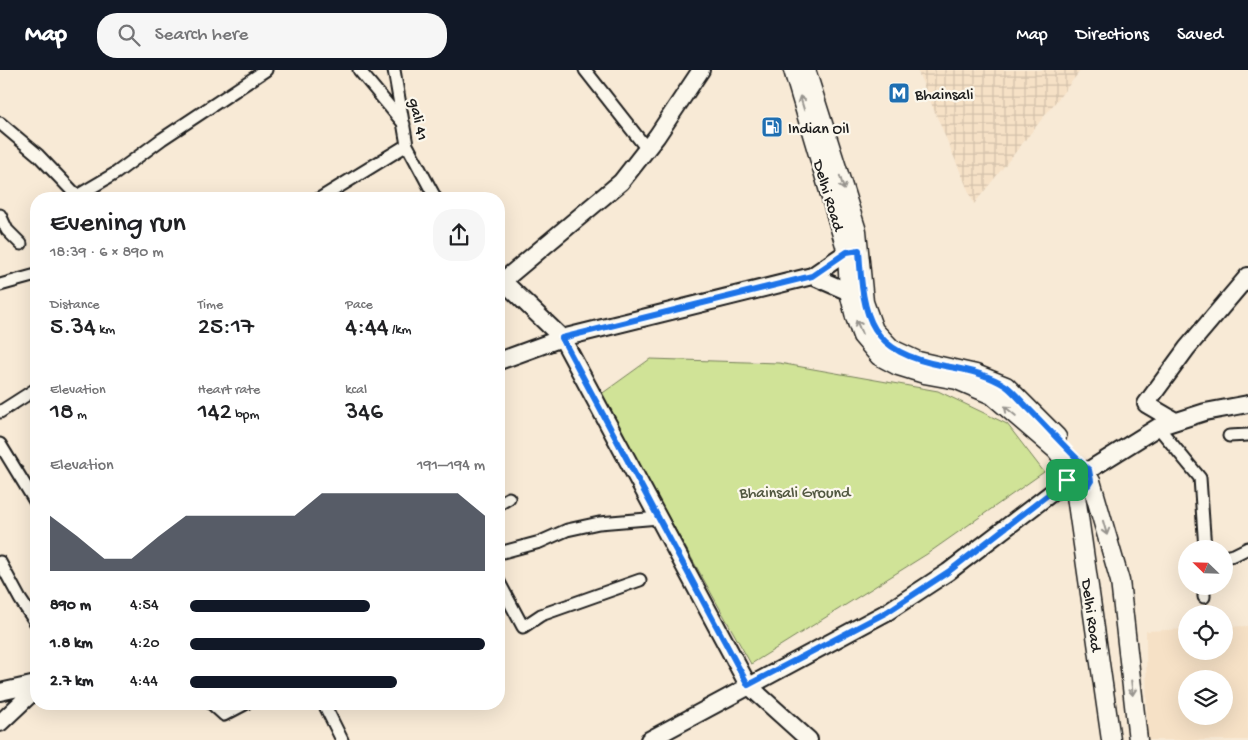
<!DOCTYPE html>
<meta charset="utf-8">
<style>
body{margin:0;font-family:"Gochi Hand",sans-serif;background:#f6f6f6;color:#202124;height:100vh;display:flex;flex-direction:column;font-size:19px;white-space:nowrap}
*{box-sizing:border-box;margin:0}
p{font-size:16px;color:#757577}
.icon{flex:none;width:28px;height:28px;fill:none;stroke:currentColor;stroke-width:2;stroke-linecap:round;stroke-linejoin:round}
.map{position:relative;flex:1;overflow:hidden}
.details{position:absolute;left:30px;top:122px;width:475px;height:518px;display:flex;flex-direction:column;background:#fff;border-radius:20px;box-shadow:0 5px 20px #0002}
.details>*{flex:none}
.needle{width:32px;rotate:293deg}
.buttons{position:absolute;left:1178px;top:470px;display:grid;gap:10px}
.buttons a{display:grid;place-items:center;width:55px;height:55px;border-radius:50%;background:#fff;box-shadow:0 5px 20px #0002;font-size:25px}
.pin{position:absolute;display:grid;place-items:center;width:42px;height:42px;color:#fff;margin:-21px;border-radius:10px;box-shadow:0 2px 8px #0006}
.round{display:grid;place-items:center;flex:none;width:52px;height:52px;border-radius:20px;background:#f6f6f6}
.headline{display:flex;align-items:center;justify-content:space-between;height:85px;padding:0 20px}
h1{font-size:28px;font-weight:600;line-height:38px}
.stats{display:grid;grid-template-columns:repeat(3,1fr);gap:8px;height:85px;padding:5px 20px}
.stats div{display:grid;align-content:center}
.stats b{font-size:25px;font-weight:600}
.stats small{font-size:14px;font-weight:400}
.stats p{font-size:14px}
.chart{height:140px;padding:10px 20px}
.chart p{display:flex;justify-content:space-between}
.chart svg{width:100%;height:90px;margin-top:5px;fill:#111827;opacity:.7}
ul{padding:0 20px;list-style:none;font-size:16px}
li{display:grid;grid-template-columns:80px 60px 1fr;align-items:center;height:38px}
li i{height:12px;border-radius:6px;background:#111827}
header{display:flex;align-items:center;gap:30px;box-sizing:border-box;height:70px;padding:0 25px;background:#111827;color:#fff}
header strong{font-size:24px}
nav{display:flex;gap:28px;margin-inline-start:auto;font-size:18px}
.search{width:350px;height:45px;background:#f6f6f6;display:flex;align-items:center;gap:12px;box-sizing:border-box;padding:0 18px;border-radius:20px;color:#757577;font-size:19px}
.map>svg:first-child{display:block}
.built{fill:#f6e1c6;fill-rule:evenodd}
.industrial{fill:url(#industrial-grid)}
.green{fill:#d0e397;stroke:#76805a}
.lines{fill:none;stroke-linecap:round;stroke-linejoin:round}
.street-casing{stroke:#1c1c1c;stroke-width:15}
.secondary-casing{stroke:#1c1c1c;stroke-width:20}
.primary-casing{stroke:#1c1c1c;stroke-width:21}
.street{stroke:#fbf7ec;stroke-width:11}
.secondary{stroke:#fbf7ec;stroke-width:16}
.primary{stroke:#fbf7ec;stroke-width:18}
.oneway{stroke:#97948e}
.route-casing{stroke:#fff;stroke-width:10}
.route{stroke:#1a73e8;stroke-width:6}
.labels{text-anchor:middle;stroke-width:4.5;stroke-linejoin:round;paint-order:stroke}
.poi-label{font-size:16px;fill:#1c1c1c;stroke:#fbf7ec;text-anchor:start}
.street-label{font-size:16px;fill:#1c1c1c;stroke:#fbf7ec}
.park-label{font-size:16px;fill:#525841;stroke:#fbf7ec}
</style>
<header>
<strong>Map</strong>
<div class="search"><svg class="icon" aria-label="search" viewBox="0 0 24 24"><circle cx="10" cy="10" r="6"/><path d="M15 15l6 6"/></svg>Search here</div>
<nav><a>Map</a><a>Directions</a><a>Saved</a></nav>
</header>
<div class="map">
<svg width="1248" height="670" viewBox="0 0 1248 670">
<defs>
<pattern id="industrial-grid" width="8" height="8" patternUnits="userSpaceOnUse" patternTransform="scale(1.25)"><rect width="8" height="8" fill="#f6e1c6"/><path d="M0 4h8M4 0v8" fill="none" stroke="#d2c0aa"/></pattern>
</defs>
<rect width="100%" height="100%" fill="#f8ead6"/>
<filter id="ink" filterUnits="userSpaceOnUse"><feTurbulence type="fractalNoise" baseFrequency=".02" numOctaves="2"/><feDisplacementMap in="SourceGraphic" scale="10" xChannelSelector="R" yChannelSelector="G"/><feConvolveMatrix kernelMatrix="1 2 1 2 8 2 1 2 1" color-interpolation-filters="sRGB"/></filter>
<g filter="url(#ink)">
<path class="built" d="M 1248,556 L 1248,670 L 1147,670 L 1146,561 L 1186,559 L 1186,581 L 1224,581 L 1224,557 ZM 1186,609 L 1224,609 L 1224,646 L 1186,646 Z"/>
<path class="industrial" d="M 917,0 L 1081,0 L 974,134 Z"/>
<path class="green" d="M 650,289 L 779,293 L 938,321 L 1007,354 L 1044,402 L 927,484 L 751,594 L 600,325 Z"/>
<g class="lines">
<g class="street-casing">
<path id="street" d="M 359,0 L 404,54
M 394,0 L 407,75 L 436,129
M 585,0 L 647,79
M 0,53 L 38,85 L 80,129
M 77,126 L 116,103 L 162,69 L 266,0
M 319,129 L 407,75
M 0,145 L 7,160 L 21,174
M 0,215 L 36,205
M 0,342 L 36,319
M 1158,357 L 1200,408 L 1205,479
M 1229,366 L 1248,365
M 0,374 L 36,433
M 499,434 L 509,428
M 499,483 L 540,472 L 567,460 L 599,453 L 659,448
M 1224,487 L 1234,485 L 1248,478
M 0,492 L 20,529 L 36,553
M 499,512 L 523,557 L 541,545 L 640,510
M 1204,527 L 1204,516
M 212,634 L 224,645 L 245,634
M 324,634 L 342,670"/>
</g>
<g class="secondary-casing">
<path id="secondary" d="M 812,206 L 849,222 L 860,221
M 503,211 L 562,268 L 748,615 L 809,670
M 499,214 L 621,112 L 657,66 L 701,0
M 499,291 L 562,268 L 812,206 L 847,182 L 859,180
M 1175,351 L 1146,334 L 1187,278 L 1248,206
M 1089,400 L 1158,357 L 1205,342 L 1248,334
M 0,622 L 36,614
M 0,653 L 36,619
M 649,670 L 887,542 L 948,502 L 1067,411"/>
</g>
<g class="primary-casing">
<path id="primary" d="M 793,0 L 847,182 L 849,222 L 855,247 L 862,266 L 879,286 L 898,296 L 924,304 L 957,310 L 992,325 L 1056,380 L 1071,399
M 806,0 L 857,161 L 864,232 L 874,260 L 892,279 L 918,291 L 976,304 L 1006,316 L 1057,367
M 1091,411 L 1120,511 L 1138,670
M 1075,419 L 1111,670"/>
</g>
<use href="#street" class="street"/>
<use href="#secondary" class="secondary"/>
<use href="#primary" class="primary"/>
</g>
<defs><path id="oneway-shaft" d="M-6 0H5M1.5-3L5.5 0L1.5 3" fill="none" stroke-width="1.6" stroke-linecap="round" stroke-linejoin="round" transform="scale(1.25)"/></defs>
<g class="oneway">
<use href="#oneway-shaft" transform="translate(802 33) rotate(-107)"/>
<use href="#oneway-shaft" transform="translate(842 113) rotate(73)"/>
<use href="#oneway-shaft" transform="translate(859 257) rotate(-112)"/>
<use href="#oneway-shaft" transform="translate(1010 341) rotate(-140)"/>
<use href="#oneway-shaft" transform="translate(1105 458) rotate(74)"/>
<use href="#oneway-shaft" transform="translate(1132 618) rotate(84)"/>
</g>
</g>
<g class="lines" filter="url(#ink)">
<g class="route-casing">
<path id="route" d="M 859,180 C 863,250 869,282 945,296 C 964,299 989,305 1006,316 C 1014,322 1021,331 1028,338 C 1048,358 1068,381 1089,400 L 1091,411 C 1085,423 1073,422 1067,410 L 948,502 L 887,542 L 748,615 L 562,268 L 812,206 L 847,182 Z"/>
</g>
<use href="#route" class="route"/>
</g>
<defs>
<g id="metro-square" transform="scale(1.125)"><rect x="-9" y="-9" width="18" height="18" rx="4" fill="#1f6fb2" stroke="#fbf7ec"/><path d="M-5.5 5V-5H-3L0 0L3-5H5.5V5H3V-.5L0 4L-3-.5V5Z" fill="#fff"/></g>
<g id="fuel-square" transform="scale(1.125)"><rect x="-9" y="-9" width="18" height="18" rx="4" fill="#1f6fb2" stroke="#fbf7ec"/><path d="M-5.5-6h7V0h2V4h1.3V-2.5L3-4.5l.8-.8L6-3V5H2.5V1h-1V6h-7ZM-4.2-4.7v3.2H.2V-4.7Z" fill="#fff"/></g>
</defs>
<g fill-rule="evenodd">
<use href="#metro-square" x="899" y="23"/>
<use href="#fuel-square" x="772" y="57"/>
</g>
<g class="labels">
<g class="poi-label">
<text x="915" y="29">Bhainsali</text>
<text x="788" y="63">Indian Oil</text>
</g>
<g class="street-label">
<text transform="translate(420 49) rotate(78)" y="6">gali 41</text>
<text transform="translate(830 125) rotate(73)" y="6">Delhi Road</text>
<text transform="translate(1093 545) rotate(82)" y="6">Delhi Road</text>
</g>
<g class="park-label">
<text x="795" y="427">Bhainsali Ground</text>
</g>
</g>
</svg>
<div class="buttons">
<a><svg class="needle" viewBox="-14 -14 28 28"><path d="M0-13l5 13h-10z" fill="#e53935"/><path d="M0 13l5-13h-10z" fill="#757577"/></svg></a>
<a><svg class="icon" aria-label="locate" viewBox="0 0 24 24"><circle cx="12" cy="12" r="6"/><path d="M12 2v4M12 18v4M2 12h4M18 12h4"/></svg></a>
<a><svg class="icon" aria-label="layers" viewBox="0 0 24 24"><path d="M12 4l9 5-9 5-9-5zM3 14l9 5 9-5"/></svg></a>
</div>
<div class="pin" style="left:1067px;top:410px;background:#1e9e55"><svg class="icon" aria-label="arrive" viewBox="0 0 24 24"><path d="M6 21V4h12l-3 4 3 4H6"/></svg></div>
<section class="details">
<div class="headline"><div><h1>Evening run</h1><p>18:39 · 6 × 890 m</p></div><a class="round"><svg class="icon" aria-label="share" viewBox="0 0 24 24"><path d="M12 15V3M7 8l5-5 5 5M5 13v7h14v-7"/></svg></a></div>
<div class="stats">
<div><p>Distance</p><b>5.34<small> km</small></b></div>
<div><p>Time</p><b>25:17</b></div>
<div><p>Pace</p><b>4:44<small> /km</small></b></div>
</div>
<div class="stats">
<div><p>Elevation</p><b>18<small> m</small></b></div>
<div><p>Heart rate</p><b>142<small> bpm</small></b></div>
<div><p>kcal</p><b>346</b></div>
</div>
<div class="chart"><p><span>Elevation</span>191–194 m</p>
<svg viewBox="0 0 160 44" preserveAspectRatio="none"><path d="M0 44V17L10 27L20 38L30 38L40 27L50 17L60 17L70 17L80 17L90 17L100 6L110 6L120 6L130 6L140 6L150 6L160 17V44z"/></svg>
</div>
<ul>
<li><b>890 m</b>4:54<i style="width:61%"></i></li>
<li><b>1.8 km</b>4:20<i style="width:100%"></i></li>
<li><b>2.7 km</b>4:44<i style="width:70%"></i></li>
</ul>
</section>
</div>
